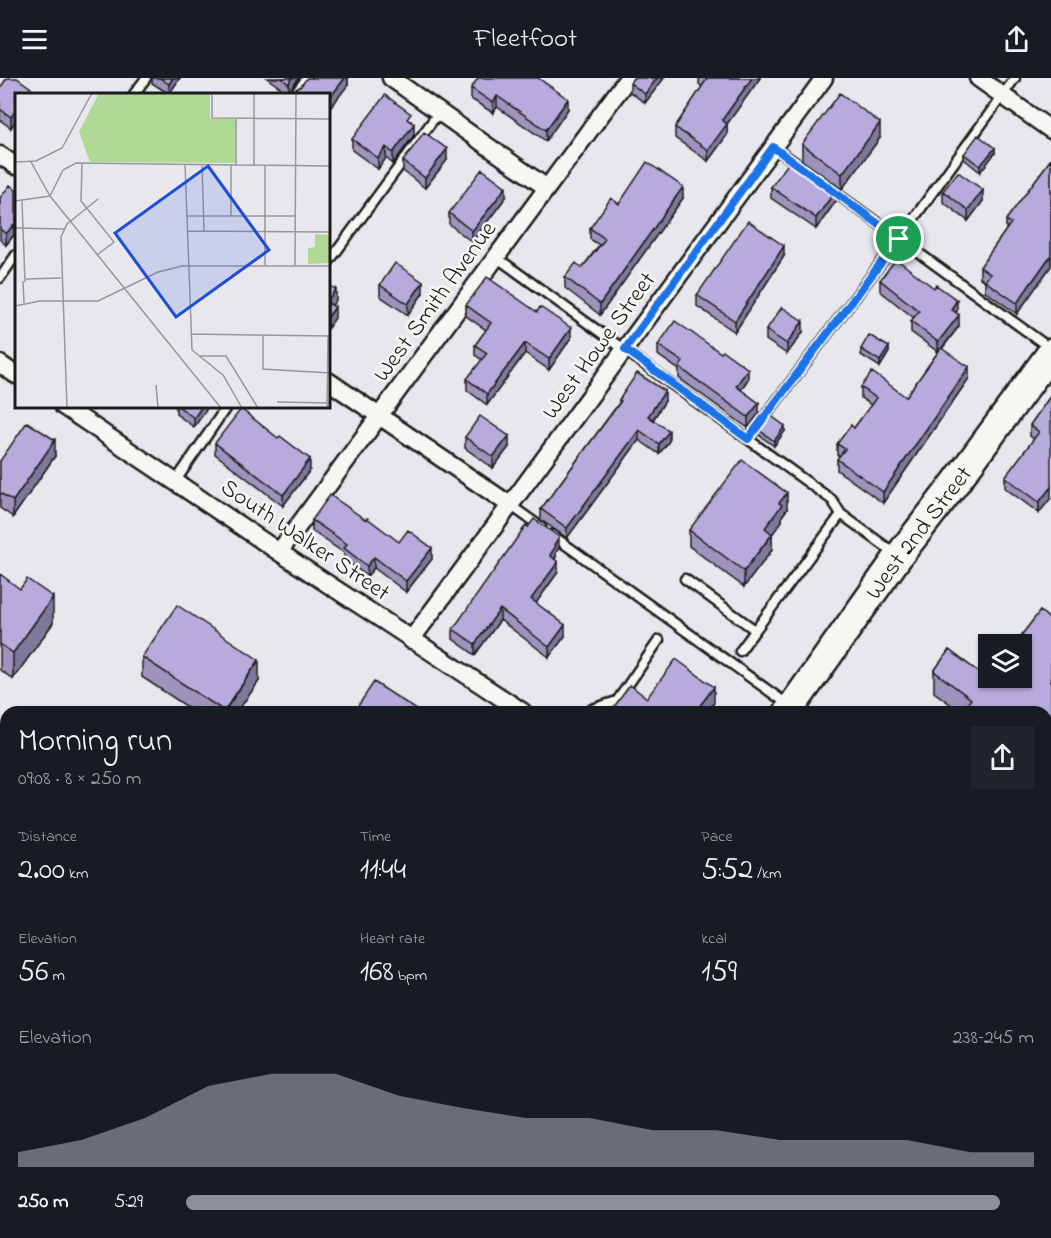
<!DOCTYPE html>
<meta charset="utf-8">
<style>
body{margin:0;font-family:"Indie Flower",sans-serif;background:#20242c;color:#f1f3f6;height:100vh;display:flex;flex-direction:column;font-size:22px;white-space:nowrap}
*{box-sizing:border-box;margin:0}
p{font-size:20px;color:#9ea1a6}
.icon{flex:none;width:33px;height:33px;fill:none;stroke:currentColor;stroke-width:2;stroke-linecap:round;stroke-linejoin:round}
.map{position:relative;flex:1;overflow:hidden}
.details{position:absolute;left:0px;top:628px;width:1052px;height:532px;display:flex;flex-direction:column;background:#171b24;border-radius:18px 18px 0 0;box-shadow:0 2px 4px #0004}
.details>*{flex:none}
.tools{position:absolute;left:978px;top:556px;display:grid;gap:12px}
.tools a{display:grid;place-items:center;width:54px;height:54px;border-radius:0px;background:#171b24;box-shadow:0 2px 4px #0004;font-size:30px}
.pin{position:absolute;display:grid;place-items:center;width:51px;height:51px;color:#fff;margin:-26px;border:3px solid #fff;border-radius:50%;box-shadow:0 2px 6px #0007}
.round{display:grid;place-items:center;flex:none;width:63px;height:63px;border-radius:0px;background:#20242c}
.overview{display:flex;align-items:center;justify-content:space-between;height:102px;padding:0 18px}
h1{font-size:33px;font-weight:600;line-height:45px}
.figures{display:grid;grid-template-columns:repeat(3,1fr);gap:9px;height:102px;padding:6px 18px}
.figures div{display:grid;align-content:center}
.figures b{font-size:30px;font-weight:600}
.figures small{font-size:16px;font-weight:400}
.figures p{font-size:16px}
.chart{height:168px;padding:12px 18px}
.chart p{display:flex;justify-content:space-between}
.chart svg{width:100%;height:108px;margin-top:6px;fill:#8c9099;opacity:.7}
ul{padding:0 18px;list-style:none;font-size:20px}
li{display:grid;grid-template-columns:96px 72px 1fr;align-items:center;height:45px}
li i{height:15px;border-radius:8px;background:#8c9099}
header{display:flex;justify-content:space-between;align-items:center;height:78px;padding:0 18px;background:#171b24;font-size:27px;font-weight:600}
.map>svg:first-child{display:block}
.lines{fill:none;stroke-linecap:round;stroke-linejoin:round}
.service-casing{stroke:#1c1c1c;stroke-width:13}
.minor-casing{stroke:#1c1c1c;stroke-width:21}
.tertiary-casing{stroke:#1c1c1c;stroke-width:26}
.primary-casing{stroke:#1c1c1c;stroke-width:32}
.path{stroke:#1c1c1c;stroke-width:4;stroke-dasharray:6 4.5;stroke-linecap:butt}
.service{stroke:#f6f6f2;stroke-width:8}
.minor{stroke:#f6f6f2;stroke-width:16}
.tertiary{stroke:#f6f6f2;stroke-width:21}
.primary{stroke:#f6f6f2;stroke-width:27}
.wall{fill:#9d93bd;stroke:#1c1c1c;stroke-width:1.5}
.shaded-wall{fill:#7f789a;stroke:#1c1c1c;stroke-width:1.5}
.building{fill:#b6abdc;stroke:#1c1c1c;stroke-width:1.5}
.route-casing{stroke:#fff;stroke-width:12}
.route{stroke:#1a73e8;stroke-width:8}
.labels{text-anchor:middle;stroke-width:5;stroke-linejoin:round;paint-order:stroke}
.street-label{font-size:24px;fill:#1c1c1c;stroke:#f6f6f2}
.inset-road{fill:none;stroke:#97969a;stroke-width:1.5}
.view{fill:#1d4ed8;fill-opacity:0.15;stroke:#1d4ed8;stroke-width:3}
.inset-edge{fill:none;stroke:#1c1c1c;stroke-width:3}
</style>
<header><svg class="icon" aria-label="menu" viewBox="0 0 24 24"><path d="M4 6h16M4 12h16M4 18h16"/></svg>Fleetfoot<svg class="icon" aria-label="share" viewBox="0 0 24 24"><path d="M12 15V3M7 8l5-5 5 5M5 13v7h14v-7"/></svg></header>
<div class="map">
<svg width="1051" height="1160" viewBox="0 0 1051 1160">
<rect width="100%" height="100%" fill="#e9e7ee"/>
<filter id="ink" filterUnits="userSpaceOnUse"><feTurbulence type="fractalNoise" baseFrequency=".0167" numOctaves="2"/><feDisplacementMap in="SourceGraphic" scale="12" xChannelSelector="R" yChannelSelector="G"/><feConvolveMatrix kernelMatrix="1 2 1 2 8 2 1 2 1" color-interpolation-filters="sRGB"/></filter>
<g filter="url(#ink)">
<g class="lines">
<g class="service-casing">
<path id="service" d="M 134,16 L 146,0
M 295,16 L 307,0
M 773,69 L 799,87
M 828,109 L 1051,271
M 496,179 L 832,422 L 841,436 L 897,477
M 328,185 L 439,34
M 0,200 L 16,177
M 748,361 L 899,161 L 1015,0
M 175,404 L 227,328
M 510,427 L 541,449
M 552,457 L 790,628
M 685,501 L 755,552
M 740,573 L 841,436
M 590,634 L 592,631 L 617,623 L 659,562
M 1046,1149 L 1051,1153
M 954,1155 L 956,1160"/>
</g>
<g class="minor-casing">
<path id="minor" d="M 391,0 L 547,110
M 978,0 L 1051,52
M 0,77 L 16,88
M 0,286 L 16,297
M 328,303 L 510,427
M 63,328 L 279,474 L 523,634
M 279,474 L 628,0
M 411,562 L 824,0"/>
</g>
<g class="tertiary-casing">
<path id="tertiary" d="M 1046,983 L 1051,986"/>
</g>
<g class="primary-casing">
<g id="primary">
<path id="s1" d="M 788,634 L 898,479 L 956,404 L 1051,275"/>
<path d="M 547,1160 L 548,1155"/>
</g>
</g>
<path class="path" d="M 519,1160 L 519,1155"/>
<use href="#service" class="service"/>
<use href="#minor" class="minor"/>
<use href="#tertiary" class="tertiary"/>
<use href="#primary" class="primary"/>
</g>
<path class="wall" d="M 152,0 L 180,0 L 169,16 L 152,5 Z
M 267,0 L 299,0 L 290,12 L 289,16 Z
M 348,0 L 348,7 L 328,16 L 296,16 L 296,11 L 300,9 Z
M 664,0 L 645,25 L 630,14 L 630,5 Z
M 699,0 L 760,0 L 727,46 L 727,57 L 708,83 L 675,60 L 675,49 L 702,9 L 699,6 Z
M 0,10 L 31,16 L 11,50 L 0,42 Z
M 471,10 L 568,31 L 546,63 L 497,29 L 493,35 L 471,21 Z
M 411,43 L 414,57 L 393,86 L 386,80 L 378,91 L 352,72 L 352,61 Z
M 880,60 L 842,111 L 802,82 L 802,66 Z
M 995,75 L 980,94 L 964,81 L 964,76 Z
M 1051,81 L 1051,188 L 1017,236 L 985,213 L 985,203 L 980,200 L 980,189 L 1006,152 L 1006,142 Z
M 447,82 L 425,110 L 403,93 L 403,83 Z
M 771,109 L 836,123 L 816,151 L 771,120 Z
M 16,112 L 16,159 L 14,157 L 6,167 L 0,162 L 0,120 Z
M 943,113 L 983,123 L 968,143 L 943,124 Z
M 506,119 L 472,164 L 449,146 L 449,135 Z
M 683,120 L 600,237 L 565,210 L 565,199 L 582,190 L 599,167 L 590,161 L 590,150 L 619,126 Z
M 784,178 L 735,254 L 697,228 L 697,217 Z
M 880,202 L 957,233 L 956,235 L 959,248 L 942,271 L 969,300 L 883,425 L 837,392 L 837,381 L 840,378 L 837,377 L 837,366 L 854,350 L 871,327 L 861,320 L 861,309 L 906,319 L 938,274 L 911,254 L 911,243 L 914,240 L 880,213 Z
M 380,207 L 423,215 L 408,237 L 380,218 Z
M 466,227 L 571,260 L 549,292 L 525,275 L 487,327 L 467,312 L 467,301 L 482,282 L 475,277 L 475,267 L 486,252 L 466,238 Z
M 766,252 L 803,254 L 787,276 L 766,262 Z
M 658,267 L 748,301 L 741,312 L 759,335 L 748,350 L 679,300 L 679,292 L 658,277 Z
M 861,271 L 889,274 L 880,289 L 861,277 Z
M 1051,317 L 1039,435 L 1005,410 L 1005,399 L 1034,361 L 1030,358 L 1030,347 Z
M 619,322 L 665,323 L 653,342 L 669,363 L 659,376 L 639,362 L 567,460 L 541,442 L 541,431 L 619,325 Z
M 176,328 L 206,328 L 206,332 L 194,349 L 176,336 Z
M 759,352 L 785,353 L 774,368 L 759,357 Z
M 465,359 L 509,369 L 493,390 L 465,370 Z
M 215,365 L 310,392 L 283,428 L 215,376 Z
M 55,378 L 13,439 L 0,430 L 0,383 Z
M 787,431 L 782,438 L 782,443 L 772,456 L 772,472 L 744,509 L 689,468 L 689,452 Z
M 312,442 L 399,464 L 432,481 L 406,514 L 374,490 L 367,498 L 344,481 L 344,475 L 312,453 Z
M 559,470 L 556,474 L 556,479 L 555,481 L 558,494 L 536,525 L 565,558 L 549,579 L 500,542 L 475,577 L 453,561 L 453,551 Z
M 0,496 L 53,545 L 13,601 L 0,592 Z
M 1040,533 L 1051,542 L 1051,685 L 1046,692 L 1046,634 L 961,634 L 934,614 L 934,593 L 949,572 L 988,601 L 989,600 L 1022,600 L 1022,567 L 1014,567 Z
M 142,579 L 259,603 L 237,634 L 195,634 L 142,599 Z
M 1046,1027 L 1051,1031 L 1051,1121 L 1046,1117 Z"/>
<path class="shaded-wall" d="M 173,0 L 180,0 L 169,16 L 169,6 Z
M 291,0 L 299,0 L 290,12 L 289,16 L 289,6 Z
M 345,0 L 348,0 L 348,7 L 328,33 L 328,22 Z
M 657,0 L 664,0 L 645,25 L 645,16 Z
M 752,0 L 760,0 L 727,46 L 727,57 L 708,83 L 708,72 L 722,42 Z
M 497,18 L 497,29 L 493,35 L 493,25 Z
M 568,21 L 568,31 L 546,63 L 546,52 Z
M 16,32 L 16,42 L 11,50 L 11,39 Z
M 880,45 L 880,60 L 842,111 L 842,96 Z
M 414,46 L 414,57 L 393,86 L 393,75 Z
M 386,69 L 386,80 L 378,91 L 378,80 Z
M 995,70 L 995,75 L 980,94 L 980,88 Z
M 447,71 L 447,82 L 425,110 L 425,100 Z
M 506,109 L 506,119 L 472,164 L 472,153 Z
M 683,109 L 683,120 L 600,237 L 600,226 Z
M 836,112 L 836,123 L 816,151 L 816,140 Z
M 983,112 L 983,123 L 968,143 L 968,132 Z
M 14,146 L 14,157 L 6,167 L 6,156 Z
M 784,168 L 784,178 L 735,254 L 735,243 Z
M 1051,177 L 1051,188 L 1017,236 L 1017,225 Z
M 423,204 L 423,215 L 408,237 L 408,226 Z
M 336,211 L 336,222 L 328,233 L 328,222 Z
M 957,222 L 957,233 L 951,241 L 951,231 Z
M 335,229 L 335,240 L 328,250 L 328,239 Z
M 959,237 L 959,248 L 938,275 L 938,264 Z
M 803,243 L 803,254 L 787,276 L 787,266 Z
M 571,250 L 571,260 L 549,292 L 549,281 Z
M 525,265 L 525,275 L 487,327 L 487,316 Z
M 889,269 L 889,274 L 880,289 L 880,283 Z
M 969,289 L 969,300 L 883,425 L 883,414 Z
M 748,291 L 748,301 L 736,319 L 736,308 Z
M 665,313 L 665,323 L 648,349 L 648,338 Z
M 759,325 L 759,335 L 748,350 L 748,339 Z
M 202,328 L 206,328 L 206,332 L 194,349 L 194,340 Z
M 785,348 L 785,353 L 774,368 L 774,363 Z
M 639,352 L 639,362 L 567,460 L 567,450 Z
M 669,353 L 669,363 L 659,376 L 659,366 Z
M 509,358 L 509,369 L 493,390 L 493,379 Z
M 55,362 L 55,378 L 13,439 L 13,423 Z
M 310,381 L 310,392 L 283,428 L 283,417 Z
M 1051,409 L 1051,420 L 1039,435 L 1039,424 Z
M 787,415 L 787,431 L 782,438 L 782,443 L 765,466 L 765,450 L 779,425 Z
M 772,456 L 772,472 L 744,509 L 744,493 Z
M 559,459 L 559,470 L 556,474 L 556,479 L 550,488 L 550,477 L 554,467 Z
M 432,470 L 432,481 L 406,514 L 406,503 Z
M 374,479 L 374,490 L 367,498 L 367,488 Z
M 558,484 L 558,494 L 531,532 L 531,521 Z
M 53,519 L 53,545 L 13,601 L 13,575 Z
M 500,531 L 500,542 L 475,577 L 475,566 Z
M 565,547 L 565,558 L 549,579 L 549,569 Z
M 259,582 L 259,603 L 237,634 L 224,634 Z
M 714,609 L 714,625 L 707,634 L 695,634 Z
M 1051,664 L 1051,685 L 1046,692 L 1046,672 Z"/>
<path class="building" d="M 7,0 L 17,0 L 31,10 L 27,16 L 16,16 L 16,32 L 11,39 L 0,31 L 0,10 Z
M 160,0 L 173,0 L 169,6 Z
M 281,0 L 291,0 L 289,6 Z
M 307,0 L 345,0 L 328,22 L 328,16 L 303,16 L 296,11 L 300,9 Z
M 478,0 L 538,0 L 568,21 L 546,52 L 497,18 L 493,25 L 471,10 Z
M 633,0 L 657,0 L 645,16 L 630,5 Z
M 705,0 L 752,0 L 722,42 L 727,46 L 708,72 L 675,49 L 707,1 Z
M 840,15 L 880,45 L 842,96 L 802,66 Z
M 385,17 L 411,36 L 407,41 L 414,46 L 393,75 L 386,69 L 378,80 L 352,61 Z
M 424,54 L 447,71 L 425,100 L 403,83 Z
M 978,57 L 995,70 L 980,88 L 964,76 Z
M 792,80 L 836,112 L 816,140 L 771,109 Z
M 1051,81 L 1051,177 L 1017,225 L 985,203 L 990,196 L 980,189 L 1011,145 L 1006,142 Z
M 647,84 L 683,109 L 600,226 L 565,199 L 576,185 L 582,190 L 605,161 L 590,150 L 611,120 L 619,126 Z
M 482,91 L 506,109 L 472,153 L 449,135 Z
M 958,94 L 983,112 L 968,132 L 943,113 Z
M 10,107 L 16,112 L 16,148 L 14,146 L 6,156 L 0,151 L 0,120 Z
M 748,143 L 784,168 L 735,243 L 697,217 Z
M 896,181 L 934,210 L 936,207 L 957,222 L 951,231 L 959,237 L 938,264 L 911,243 L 919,233 L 880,202 Z
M 395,185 L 423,204 L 408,226 L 380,207 Z
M 487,199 L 537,234 L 540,229 L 571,250 L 549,281 L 525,265 L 487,316 L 467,301 L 487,275 L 475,267 L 491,245 L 466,227 Z
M 328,207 L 336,211 L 328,222 Z
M 328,225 L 335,229 L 328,239 Z
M 782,229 L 803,243 L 787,266 L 766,252 Z
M 675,243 L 721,275 L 723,273 L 748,291 L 736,308 L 759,325 L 748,339 L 679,289 L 683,284 L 658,267 Z
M 869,257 L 889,269 L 880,283 L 861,271 Z
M 941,270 L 969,289 L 883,414 L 837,381 L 845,371 L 837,366 L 851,347 L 854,350 L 876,320 L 861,309 L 872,294 L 906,319 Z
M 637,295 L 665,313 L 648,338 L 669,353 L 659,366 L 639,352 L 567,450 L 541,431 L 621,323 L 619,322 Z
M 1051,317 L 1051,409 L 1039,424 L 1005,399 L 1039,354 L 1030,347 Z
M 178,328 L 202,328 L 194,340 Z
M 241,331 L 278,360 L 280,358 L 310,381 L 283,417 L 215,365 Z
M 770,337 L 785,348 L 774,363 L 759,352 Z
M 480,338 L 509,358 L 493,379 L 465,359 Z
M 27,344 L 55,362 L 13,423 L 0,415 L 0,383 Z
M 742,382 L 787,415 L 779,425 L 782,427 L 765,450 L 772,456 L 744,493 L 689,452 Z
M 330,417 L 366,442 L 367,440 L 399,464 L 408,452 L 432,470 L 406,503 L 374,479 L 367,488 L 344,470 L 347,466 L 312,442 Z
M 534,441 L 559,459 L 554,467 L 556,468 L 550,477 L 558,484 L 531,521 L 565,547 L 549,569 L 500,531 L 475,566 L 453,551 L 526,447 L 528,449 Z
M 0,496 L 20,511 L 27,501 L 53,519 L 13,575 L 0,566 Z
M 177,527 L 259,582 L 224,633 L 142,579 Z
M 1040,533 L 1051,542 L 1051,664 L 1046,672 L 1046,634 L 961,634 L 971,621 L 934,593 L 949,572 L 988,601 L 989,600 L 1022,600 L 1022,567 L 1014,567 Z
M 676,581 L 714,609 L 695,634 L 612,634 L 611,633 L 630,607 L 647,620 Z
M 374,604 L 420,634 L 354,634 Z
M 1046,1027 L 1051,1031 L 1051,1101 L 1046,1097 Z
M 0,1137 L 6,1137 L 6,1155 L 31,1155 L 32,1160 L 0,1160 Z
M 645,1155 L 720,1155 L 732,1160 L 643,1160 Z"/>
</g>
<g class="lines" filter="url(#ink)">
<g class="route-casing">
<path id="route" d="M 773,69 L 899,161 L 748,361 L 625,271 Z"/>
</g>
<use href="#route" class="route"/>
</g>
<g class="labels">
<g class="street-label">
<text transform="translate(434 223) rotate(-54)" y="8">West Smith Avenue</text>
<text transform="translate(598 267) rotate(-54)" y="8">West Howe Street</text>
<text dy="8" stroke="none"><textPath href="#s1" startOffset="222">West 2nd Street</textPath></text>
<text transform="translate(306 461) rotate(34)" y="8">South Walker Street</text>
</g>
</g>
<g transform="translate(15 15)">
<rect width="315" height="315" fill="#e9e7ee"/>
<path d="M 84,0 L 195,0 L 195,26 L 221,26 L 220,70 L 75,69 L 64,39 ZM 300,141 L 315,142 L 315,170 L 293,171 L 293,155 L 300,154 Z" fill="#b1d996"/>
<path class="inset-road" d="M 197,0 L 197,25 L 315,26M 0,69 L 21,68 L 47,55 L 77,0M 16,69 L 35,103 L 110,196M 67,70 L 66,108 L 99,149 L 82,162M 170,71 L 177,257 L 208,282 L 227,315M 187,71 L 189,138M 216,72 L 216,123M 221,72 L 221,26M 239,72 L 239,0M 250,72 L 250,172M 0,108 L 35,103 L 48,77 L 61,70 L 315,73M 7,108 L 10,189M 171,123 L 280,123M 0,135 L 49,136M 173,138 L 315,139M 280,173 L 281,0M 11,186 L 46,185M 8,188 L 9,210M 110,196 L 206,315M 0,213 L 25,208 L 83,208 L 143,179 L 167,173 L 315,173M 177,241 L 315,243M 248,242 L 248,276 L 315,280M 184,263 L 211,263 L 243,315M 141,292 L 143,315M 262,309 L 315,310M 52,315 L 46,144 L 52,131 L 83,106M 312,315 L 313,243"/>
<path class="view" d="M 193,73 L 254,157 L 161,224 L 100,140 Z"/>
<rect width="315" height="315" class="inset-edge"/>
</g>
</svg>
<div class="tools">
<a><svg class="icon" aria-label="layers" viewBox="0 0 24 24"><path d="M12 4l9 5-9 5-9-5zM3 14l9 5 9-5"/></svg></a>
</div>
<div class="pin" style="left:899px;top:161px;background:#1e9e55"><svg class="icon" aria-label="arrive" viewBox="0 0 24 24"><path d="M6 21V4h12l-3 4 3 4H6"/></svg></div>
<section class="details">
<div class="overview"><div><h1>Morning run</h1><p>09:08 · 8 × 250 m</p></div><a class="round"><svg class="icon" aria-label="share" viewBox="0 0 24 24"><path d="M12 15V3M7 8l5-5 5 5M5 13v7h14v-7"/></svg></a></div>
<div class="figures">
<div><p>Distance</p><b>2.00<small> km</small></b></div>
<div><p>Time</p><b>11:44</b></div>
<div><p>Pace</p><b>5:52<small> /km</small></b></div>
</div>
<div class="figures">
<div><p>Elevation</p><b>56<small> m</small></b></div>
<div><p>Heart rate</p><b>168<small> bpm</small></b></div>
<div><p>kcal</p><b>159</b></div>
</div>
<div class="chart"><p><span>Elevation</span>238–245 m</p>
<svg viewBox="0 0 160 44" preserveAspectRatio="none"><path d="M0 44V38L10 33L20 24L30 11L40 6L50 6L60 15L70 20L80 24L90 24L100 29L110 29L120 33L130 33L140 33L150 38L160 38V44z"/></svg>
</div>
<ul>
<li><b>250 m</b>5:29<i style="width:96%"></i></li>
</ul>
</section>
</div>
